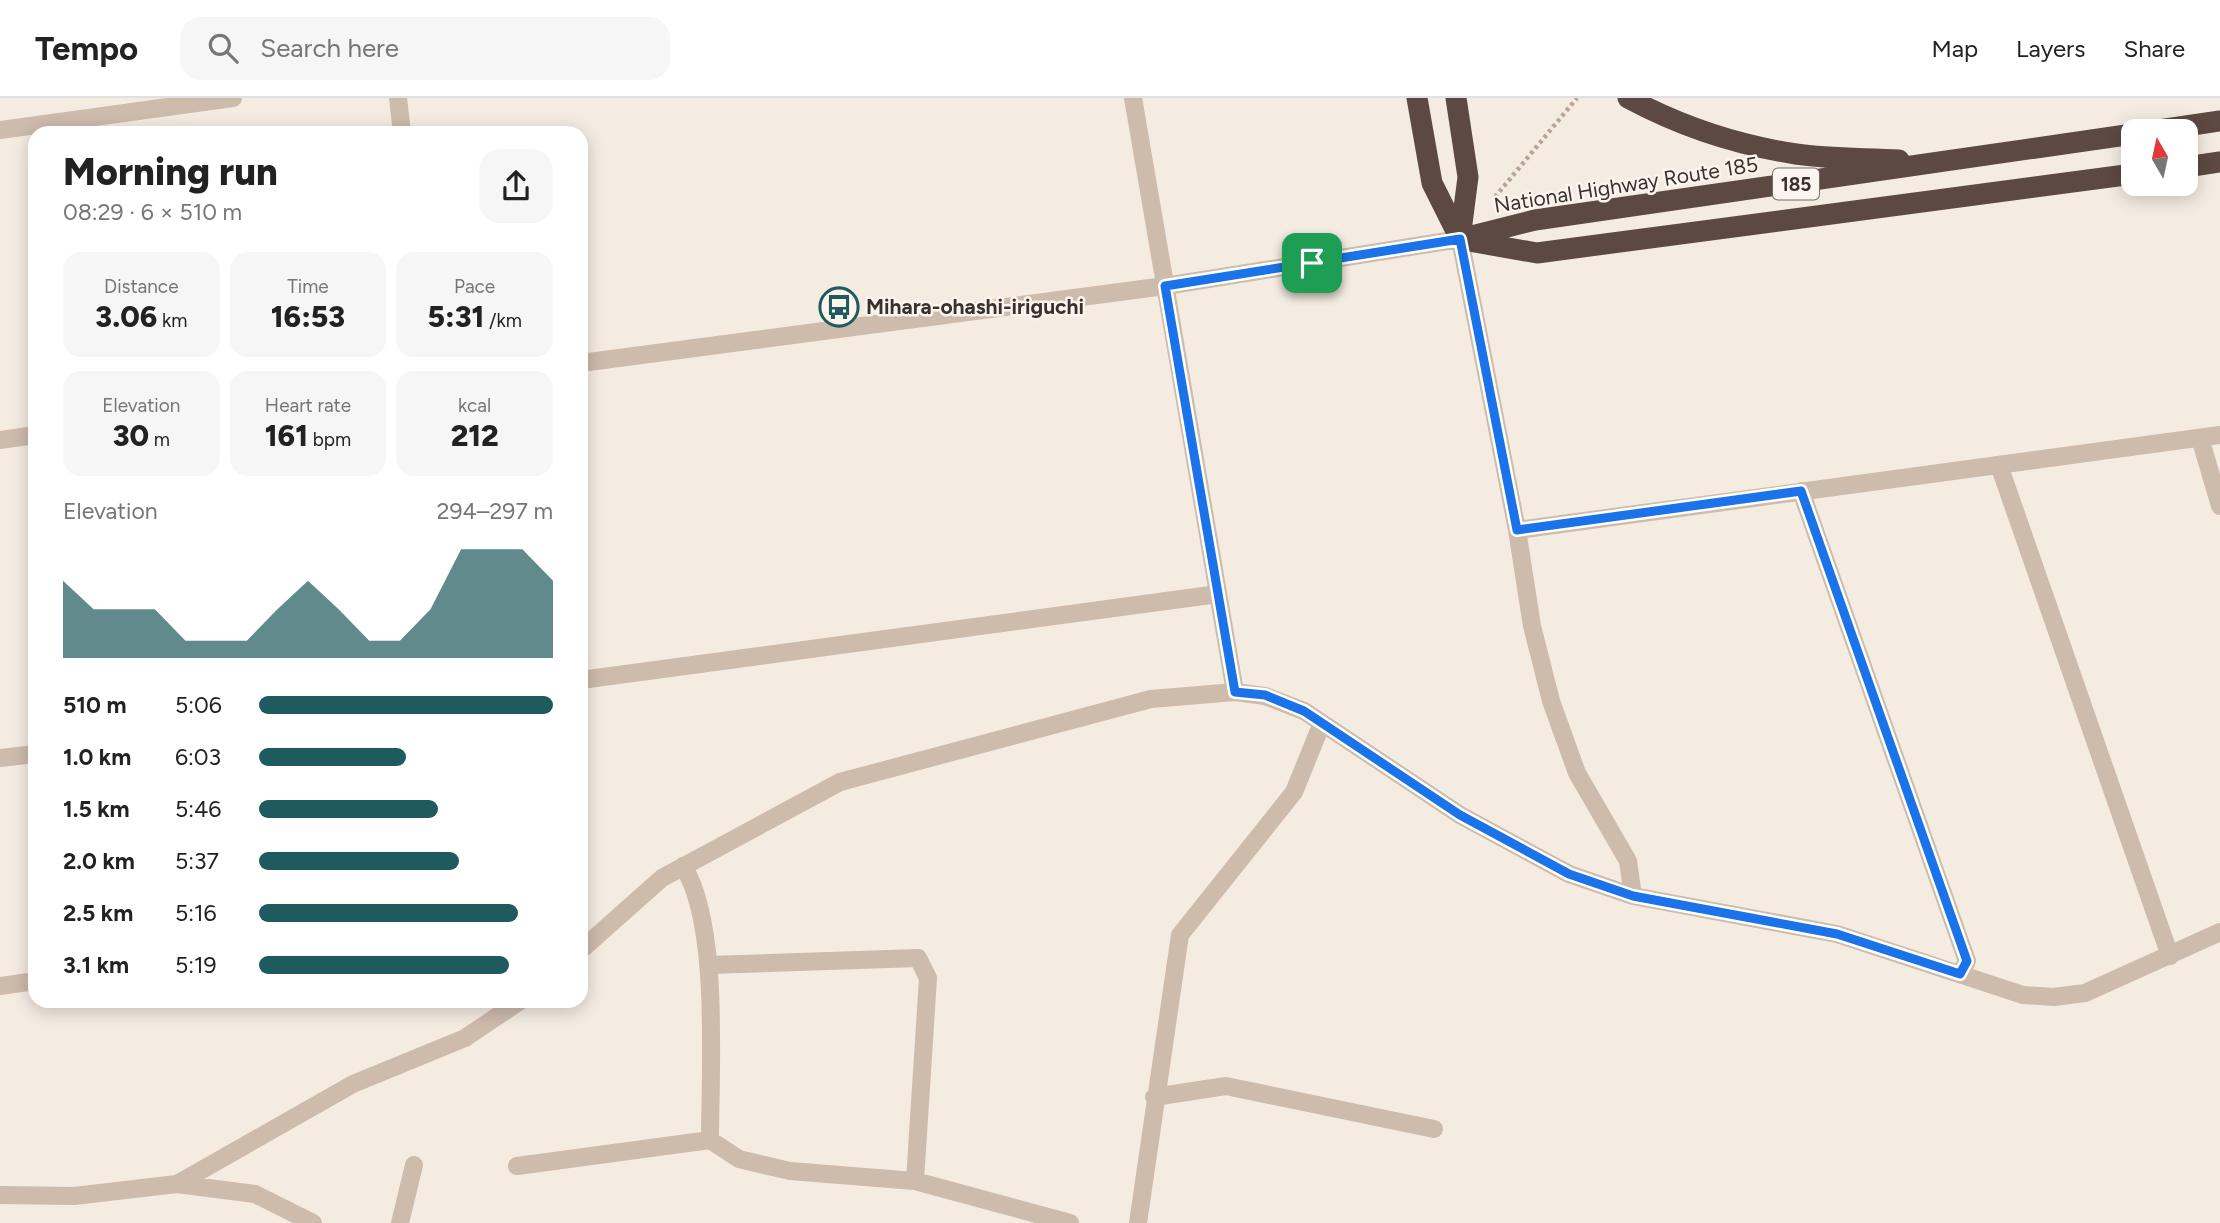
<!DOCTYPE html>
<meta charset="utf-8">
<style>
body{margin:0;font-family:Figtree,sans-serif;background:#f6f6f6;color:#222;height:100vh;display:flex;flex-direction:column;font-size:26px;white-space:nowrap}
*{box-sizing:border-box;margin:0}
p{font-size:23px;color:#767676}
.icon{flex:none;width:38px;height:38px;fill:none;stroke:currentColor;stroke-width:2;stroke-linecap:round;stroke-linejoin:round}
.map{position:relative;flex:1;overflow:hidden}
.side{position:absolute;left:28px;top:28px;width:560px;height:882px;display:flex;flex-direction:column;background:#fff;border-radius:21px;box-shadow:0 4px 18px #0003}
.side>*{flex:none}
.needle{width:46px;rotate:351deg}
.fabs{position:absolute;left:2121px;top:21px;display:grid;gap:14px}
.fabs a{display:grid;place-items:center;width:77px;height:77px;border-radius:14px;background:#fff;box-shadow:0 4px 18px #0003;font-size:35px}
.pin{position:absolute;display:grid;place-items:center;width:60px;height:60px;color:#fff;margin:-30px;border-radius:14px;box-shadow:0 4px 10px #0006}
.round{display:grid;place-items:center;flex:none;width:74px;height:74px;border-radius:21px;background:#f6f6f6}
.head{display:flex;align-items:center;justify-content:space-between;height:119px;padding:0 35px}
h1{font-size:38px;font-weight:800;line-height:52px}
.figures{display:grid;grid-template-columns:repeat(3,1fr);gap:10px;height:119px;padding:7px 35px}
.figures div{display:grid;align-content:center;border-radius:18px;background:#f6f6f6;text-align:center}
.figures b{font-size:30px;font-weight:800}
.figures small{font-size:19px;font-weight:400}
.figures p{font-size:19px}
.chart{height:196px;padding:14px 35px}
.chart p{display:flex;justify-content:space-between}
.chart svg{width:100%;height:126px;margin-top:7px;fill:#1f5a5e;opacity:.7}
ul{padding:0 35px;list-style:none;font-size:23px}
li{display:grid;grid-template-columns:112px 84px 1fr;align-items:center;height:52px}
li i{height:18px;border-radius:9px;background:#1f5a5e}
header{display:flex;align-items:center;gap:42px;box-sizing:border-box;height:98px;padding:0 35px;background:#fff;border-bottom:2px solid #e0e0e0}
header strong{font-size:33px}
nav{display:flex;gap:38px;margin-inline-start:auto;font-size:24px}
.search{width:490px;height:63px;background:#f6f6f6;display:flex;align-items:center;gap:18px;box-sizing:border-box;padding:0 24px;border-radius:21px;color:#767676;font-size:26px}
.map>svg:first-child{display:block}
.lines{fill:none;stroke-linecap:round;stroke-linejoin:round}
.path{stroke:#b9a596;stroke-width:4.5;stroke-dasharray:3.5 3.5;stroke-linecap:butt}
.minor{stroke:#cdbbac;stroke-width:18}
.highway{stroke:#5c4a42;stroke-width:21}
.route-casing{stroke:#fff;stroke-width:14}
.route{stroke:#1a73e8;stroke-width:9}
.labels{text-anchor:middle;stroke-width:5;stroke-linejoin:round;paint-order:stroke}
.shield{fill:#fbf5ee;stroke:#756b66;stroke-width:2}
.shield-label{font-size:19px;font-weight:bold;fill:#3b302b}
.street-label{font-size:21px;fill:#3b302b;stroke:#fbf5ee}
.poi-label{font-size:21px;font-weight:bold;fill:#3b302b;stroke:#fbf5ee;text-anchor:start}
</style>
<header>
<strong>Tempo</strong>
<div class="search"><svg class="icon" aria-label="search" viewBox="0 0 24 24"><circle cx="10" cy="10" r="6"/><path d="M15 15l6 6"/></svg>Search here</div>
<nav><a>Map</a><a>Layers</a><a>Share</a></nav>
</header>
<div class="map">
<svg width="2220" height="1125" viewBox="0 0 2220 1125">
<rect width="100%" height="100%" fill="#f4ebe1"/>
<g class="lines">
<path class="path" d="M 1495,99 L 1577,0"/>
<path class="minor" d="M 398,0 L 402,35
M 1133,0 L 1235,594
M 0,32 L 233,0
M 581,265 L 1165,188 L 1460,141 L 1517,432 L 1532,528 L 1551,603 L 1577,675 L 1628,763 L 1633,798
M 2200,340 L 2220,408
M 0,342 L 35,337
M 1999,367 L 2170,858
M 1801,393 L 1967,863 L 1960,876
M 1517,432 L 2220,337
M 581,582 L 1218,496
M 0,660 L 35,656
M 683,768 C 720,825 710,973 710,1042
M 581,852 L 662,780 L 840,684 L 1151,601 L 1235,594 L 1265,598 L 1304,613 L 1460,717 L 1569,776 L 1633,798 L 1837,836 L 2023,897 L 2054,899 L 2085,895 L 2220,834
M 709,867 L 918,860 L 928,880 L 915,1083
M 0,888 L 35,883
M 1154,999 L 1226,988 L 1434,1031
M 517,1068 L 710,1042 L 739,1061 L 790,1073 L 915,1083 L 1070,1125
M 177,1086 L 255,1096 L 313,1125
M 0,1097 L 74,1098 L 177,1086 L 353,986 L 465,940 L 520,903
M 400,1125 L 414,1067
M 1138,1125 L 1180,837 L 1294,694 L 1322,625"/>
<path class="highway" d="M 1417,0 L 1432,85 L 1460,141
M 1456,0 L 1468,79 L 1460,141
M 1628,0 C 1680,28 1737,47 1796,56 C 1829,61 1865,60 1899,62
M 2152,33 L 2220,23
M 2186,69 L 2220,64
M 1460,141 L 1535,122 L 2133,36
M 1469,143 L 1537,155 L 2133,76"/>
</g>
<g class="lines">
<g class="route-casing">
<path id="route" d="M 1460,141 L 1517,432 L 1801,393 L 1967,863 L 1960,876 L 1837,836 L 1633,798 L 1569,776 L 1460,717 L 1304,613 L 1265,597 L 1235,594 L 1165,188 Z"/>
</g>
<use href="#route" class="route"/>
</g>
<defs>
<g id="bus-ring" transform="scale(2.0125)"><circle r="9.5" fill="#fbf5ee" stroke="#1f5a5e" stroke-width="1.5"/><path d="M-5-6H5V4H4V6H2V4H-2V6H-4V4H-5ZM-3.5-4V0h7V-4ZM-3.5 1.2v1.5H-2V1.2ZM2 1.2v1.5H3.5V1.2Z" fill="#1f5a5e"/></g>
</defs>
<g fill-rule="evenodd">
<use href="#bus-ring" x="839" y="209"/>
</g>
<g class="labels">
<rect class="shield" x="1773" y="70.5" width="46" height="31" rx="5"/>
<g class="shield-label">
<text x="1796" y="93">185</text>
</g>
<g class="street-label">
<text transform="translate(1626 87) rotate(-9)" y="7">National Highway Route 185</text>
</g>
<g class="poi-label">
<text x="866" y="216">Mihara-ohashi-iriguchi</text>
</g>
</g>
</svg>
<div class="fabs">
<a><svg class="needle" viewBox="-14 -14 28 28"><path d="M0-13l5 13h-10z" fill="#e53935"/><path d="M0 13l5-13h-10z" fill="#767676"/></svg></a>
</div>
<div class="pin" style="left:1312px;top:165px;background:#1e9e55"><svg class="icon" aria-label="arrive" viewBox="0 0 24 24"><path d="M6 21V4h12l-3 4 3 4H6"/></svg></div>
<section class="side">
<div class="head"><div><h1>Morning run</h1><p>08:29 · 6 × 510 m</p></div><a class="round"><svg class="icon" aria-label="share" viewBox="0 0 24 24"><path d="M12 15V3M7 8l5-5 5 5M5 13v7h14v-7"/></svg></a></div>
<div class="figures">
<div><p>Distance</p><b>3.06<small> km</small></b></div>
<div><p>Time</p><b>16:53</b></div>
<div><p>Pace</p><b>5:31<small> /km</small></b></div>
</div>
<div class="figures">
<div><p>Elevation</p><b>30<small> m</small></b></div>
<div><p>Heart rate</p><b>161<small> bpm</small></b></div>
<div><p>kcal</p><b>212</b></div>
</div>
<div class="chart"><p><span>Elevation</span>294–297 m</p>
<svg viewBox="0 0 160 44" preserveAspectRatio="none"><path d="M0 44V17L10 27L20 27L30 27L40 38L50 38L60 38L70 27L80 17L90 27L100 38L110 38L120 27L130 6L140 6L150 6L160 17V44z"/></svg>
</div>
<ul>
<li><b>510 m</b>5:06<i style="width:100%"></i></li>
<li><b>1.0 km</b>6:03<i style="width:50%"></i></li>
<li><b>1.5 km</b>5:46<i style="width:61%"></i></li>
<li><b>2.0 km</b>5:37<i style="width:68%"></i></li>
<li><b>2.5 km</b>5:16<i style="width:88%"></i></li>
<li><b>3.1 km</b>5:19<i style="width:85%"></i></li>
</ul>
</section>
</div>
